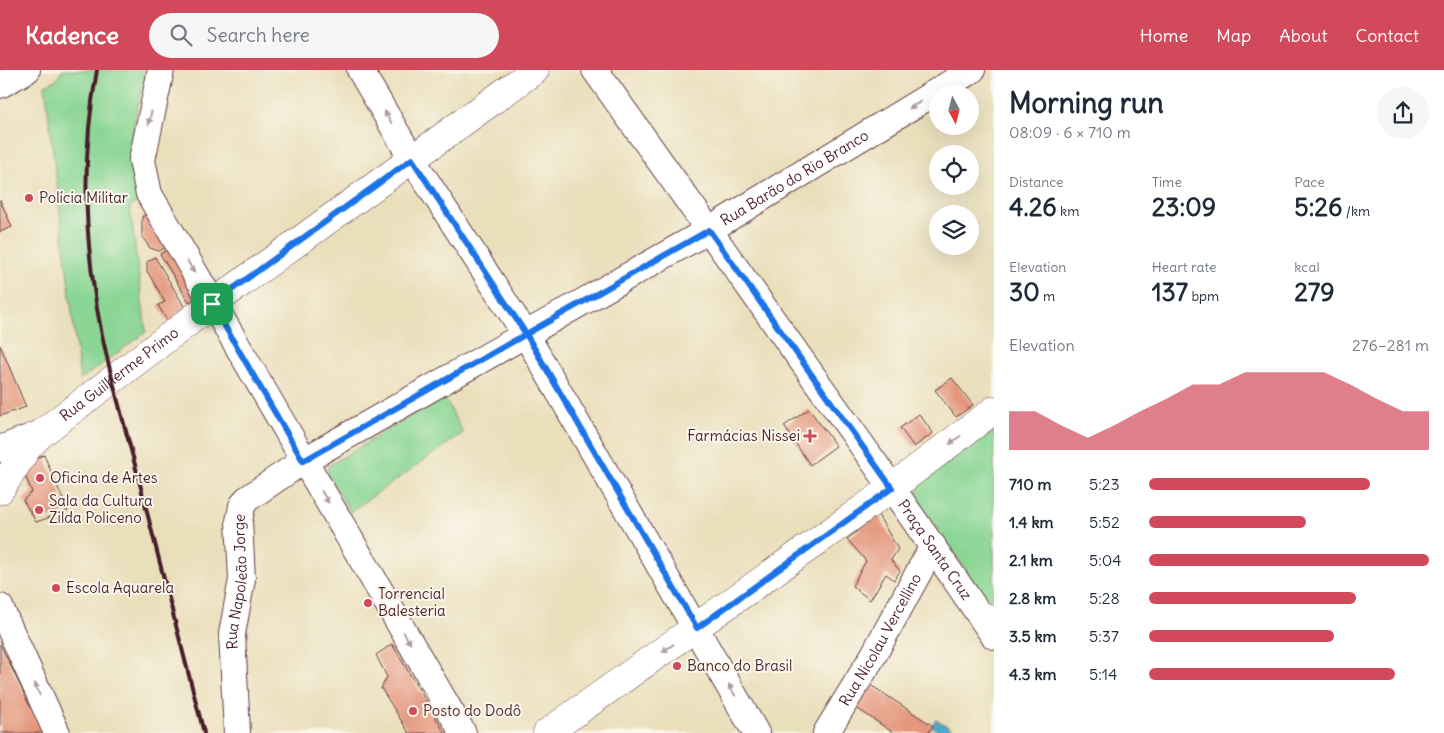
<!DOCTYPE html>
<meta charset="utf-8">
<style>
body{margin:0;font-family:Delius,sans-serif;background:#f6f6f7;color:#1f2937;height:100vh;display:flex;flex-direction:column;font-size:19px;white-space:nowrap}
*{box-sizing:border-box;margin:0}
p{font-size:16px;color:#747a83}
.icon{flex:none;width:28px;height:28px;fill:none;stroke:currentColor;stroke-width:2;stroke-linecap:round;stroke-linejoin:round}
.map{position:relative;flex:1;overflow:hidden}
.panel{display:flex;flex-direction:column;background:#fff;width:450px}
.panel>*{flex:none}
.needle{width:32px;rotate:173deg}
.fabs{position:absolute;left:929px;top:15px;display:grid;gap:10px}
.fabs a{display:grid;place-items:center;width:50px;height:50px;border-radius:50%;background:#fff;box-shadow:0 5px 20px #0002;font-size:25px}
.pin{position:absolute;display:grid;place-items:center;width:42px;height:42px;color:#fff;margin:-21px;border-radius:10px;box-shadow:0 2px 8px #0006}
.round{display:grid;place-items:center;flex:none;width:52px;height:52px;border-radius:26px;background:#f6f6f7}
.head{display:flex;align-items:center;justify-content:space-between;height:85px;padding:0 15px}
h1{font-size:28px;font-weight:700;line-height:38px}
.metrics{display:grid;grid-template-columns:repeat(3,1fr);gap:8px;height:85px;padding:5px 15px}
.metrics div{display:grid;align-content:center}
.metrics b{font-size:25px;font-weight:700}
.metrics small{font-size:14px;font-weight:400}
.metrics p{font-size:14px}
.chart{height:140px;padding:10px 15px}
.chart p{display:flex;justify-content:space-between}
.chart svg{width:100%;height:90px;margin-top:5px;fill:#d1495b;opacity:.7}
ul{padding:0 15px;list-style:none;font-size:16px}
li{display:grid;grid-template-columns:80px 60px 1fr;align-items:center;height:38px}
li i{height:12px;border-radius:6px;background:#d1495b}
header{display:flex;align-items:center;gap:30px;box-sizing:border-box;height:70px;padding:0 25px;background:#d1495b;color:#fff}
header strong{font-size:24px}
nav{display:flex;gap:28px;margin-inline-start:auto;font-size:18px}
.search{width:350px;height:45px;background:#f6f6f7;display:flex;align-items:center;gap:12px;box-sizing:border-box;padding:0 18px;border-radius:28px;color:#747a83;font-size:19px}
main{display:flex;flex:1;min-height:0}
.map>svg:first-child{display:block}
.green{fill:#8bd694;stroke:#6a7a60}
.water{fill:#4ba9ca;stroke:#4a647a}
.building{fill:#e4977d}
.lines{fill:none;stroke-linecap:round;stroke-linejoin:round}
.minor-casing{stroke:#623c41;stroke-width:28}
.major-casing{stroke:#623c41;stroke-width:29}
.minor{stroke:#fff;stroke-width:26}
.major{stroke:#fff;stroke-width:28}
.rail{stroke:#4a1f2b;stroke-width:4}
.oneway{fill:#ae9aa0}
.route-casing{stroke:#fff;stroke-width:10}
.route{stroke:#1a73e8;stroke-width:6}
.poi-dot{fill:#d1495b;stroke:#fbf7ec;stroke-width:2}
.labels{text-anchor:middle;stroke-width:4;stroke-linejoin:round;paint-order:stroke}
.street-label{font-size:15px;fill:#4a1f2b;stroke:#fbf7ec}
.poi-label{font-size:15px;fill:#4a1f2b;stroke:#fbf7ec;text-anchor:start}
</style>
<header>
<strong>Kadence</strong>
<div class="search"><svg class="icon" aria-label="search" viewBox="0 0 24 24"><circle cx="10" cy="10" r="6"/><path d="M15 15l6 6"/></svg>Search here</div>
<nav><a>Home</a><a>Map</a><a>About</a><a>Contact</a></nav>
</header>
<main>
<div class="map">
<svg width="994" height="663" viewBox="0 0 994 663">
<rect width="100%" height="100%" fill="#fbf7ec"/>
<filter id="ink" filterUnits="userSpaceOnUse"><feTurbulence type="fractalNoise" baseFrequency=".02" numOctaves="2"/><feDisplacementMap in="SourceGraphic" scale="10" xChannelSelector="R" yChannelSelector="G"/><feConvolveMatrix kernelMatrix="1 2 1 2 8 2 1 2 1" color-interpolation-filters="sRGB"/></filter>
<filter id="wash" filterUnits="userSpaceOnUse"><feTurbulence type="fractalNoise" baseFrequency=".0096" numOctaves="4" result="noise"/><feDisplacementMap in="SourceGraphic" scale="20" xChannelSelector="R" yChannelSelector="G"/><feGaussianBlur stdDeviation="1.12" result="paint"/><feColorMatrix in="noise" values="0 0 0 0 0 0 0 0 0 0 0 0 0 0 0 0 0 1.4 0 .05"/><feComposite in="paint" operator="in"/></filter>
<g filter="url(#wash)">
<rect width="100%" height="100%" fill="#eadfbb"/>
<path class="green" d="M 63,0 L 146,0 C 136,43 123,88 138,132 L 130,137 L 146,262 L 80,310 L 45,15 L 56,10 Z
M 444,326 L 463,363 L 350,442 L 327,403 L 328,396 Z
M 989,359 L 994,360 L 994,532 L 984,527 L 921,435 L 917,422 L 922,410 Z"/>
<path class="water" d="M 936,649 L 957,662 L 941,663 L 931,656 Z"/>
<g id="blocks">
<path class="building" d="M 0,130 L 12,157 L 0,162 Z
M 152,141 L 172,174 L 159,181 L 150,178 L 142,167 L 142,147 Z
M 173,176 L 202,225 L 189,232 L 160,184 Z
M 155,187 L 188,243 L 169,254 L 158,235 L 165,232 L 147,201 L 147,192 Z
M 0,275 L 26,337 L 0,346 Z
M 952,308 L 973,335 L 956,347 L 935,320 Z
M 809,339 L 836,376 L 810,395 L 784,356 Z
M 919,344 L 933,363 L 914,377 L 900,358 Z
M 44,385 L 68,441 L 36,452 L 23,430 L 32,422 L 20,394 Z
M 878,445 L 898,479 L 891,490 L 900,501 L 894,510 L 886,504 L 870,530 L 852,516 L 866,491 L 847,469 Z
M 0,574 L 43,663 L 0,663 Z
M 392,574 L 445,663 L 409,663 L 381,618 L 387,607 L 376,585 Z
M 863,610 L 933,656 L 928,663 L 894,663 L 849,633 Z"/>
</g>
</g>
<g filter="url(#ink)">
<use href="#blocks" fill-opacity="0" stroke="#623c41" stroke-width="1"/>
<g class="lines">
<g class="minor-casing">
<g id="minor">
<path d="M 161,0 L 142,90 L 149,124 L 463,663"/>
<path d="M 360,0 L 412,89 L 526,265 L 756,663"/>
<path id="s1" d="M 595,0 L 881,402 L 994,566"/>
<path d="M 0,15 L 27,0"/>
<path d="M 0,379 L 42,363"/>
<path d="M 0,537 L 57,663"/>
<path id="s2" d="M 237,663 L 232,564 L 242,509 L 239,451 L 242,436 L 247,429 L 303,391 L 709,160 L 972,0"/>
<path id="s3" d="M 826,663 L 873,586 L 933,476"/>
</g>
</g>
<g class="major-casing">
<g id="major">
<path id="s4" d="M 0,420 L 28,377 L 42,363 L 212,234 L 535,0"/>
<path d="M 981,545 L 994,552"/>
<path d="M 547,663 L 878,428 L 994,340"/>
</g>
</g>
<use href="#minor" class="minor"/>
<use href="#major" class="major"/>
<path class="rail" d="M 97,0 C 81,86 84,174 101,260 C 111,310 126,360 139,410 C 160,495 182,579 204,663"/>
</g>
<defs><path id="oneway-solid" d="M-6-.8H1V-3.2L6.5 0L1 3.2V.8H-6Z" transform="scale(1.25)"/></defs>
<g class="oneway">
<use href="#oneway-solid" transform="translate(915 35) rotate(149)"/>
<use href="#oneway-solid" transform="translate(388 47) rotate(-120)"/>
<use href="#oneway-solid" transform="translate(150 48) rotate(103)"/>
<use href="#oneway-solid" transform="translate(191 197) rotate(60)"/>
<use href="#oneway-solid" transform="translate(955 370) rotate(143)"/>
<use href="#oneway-solid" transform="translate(325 427) rotate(59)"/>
<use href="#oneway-solid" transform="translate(407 568) rotate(60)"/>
<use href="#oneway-solid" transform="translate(668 578) rotate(145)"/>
<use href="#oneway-solid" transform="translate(37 619) rotate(-114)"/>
<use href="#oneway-solid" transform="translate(732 620) rotate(-119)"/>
</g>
</g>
<g class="lines" filter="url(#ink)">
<g class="route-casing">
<path id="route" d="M 212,234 L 303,391 C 439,314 574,237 709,160 L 892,418 L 697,558 L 526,264 L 412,89 L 212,234"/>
</g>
<use href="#route" class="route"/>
</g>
<g class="poi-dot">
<circle cx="29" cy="128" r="5"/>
<path d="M807.5 358.5h5v5h5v5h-5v5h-5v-5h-5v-5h5z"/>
<circle cx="40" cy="408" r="5"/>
<circle cx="39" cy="440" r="5"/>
<circle cx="56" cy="518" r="5"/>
<circle cx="368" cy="533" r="5"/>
<circle cx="677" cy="596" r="5"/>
<circle cx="413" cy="641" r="5"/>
</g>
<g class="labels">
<g class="street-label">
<text dy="5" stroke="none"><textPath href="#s2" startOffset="872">Rua Barão do Rio Branco</textPath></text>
<text dy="5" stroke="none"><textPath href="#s4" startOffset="168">Rua Guilherme Primo</textPath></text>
<text dy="5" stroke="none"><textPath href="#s1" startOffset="588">Praça Santa Cruz</textPath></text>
<text dy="5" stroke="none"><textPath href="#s2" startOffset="152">Rua Napoleão Jorge</textPath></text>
<text dy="5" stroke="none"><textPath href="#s3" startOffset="108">Rua Nicolau Vercellino</textPath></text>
</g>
<g class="poi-label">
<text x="39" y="133">Polícia Militar</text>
<text x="800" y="371" text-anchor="end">Farmácias Nissei</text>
<text x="50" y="413">Oficina de Artes</text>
<text x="49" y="436">Sala da Cultura<tspan x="49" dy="17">Zilda Policeno</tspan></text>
<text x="66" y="523">Escola Aquarela</text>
<text x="378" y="529">Torrencial<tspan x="378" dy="17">Balesteria</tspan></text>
<text x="687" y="601">Banco do Brasil</text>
<text x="423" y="646">Posto do Dodô</text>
</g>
</g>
</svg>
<div class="fabs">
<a><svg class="needle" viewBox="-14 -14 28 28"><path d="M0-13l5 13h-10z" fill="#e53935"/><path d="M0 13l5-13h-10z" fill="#747a83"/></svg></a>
<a><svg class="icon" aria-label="locate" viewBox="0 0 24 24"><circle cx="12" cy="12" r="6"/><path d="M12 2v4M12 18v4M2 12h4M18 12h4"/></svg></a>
<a><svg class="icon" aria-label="layers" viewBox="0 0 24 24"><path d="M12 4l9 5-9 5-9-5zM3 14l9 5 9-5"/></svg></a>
</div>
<div class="pin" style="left:212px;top:234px;background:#1e9e55"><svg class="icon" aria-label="arrive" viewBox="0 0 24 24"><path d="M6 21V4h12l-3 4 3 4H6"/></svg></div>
</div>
<section class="panel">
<div class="head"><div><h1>Morning run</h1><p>08:09 · 6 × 710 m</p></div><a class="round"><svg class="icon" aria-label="share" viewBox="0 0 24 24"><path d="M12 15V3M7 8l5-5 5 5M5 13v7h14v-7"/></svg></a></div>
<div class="metrics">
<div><p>Distance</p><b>4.26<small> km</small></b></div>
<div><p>Time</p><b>23:09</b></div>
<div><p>Pace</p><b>5:26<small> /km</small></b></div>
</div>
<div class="metrics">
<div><p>Elevation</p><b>30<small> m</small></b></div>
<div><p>Heart rate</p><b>137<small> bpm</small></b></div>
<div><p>kcal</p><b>279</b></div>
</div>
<div class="chart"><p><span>Elevation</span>276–281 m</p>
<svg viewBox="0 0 160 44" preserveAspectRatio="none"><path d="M0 44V25L10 25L20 32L30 38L40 32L50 25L60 19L70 12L80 12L90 6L100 6L110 6L120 6L130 12L140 19L150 25L160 25V44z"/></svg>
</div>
<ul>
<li><b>710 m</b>5:23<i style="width:79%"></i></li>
<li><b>1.4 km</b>5:52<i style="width:56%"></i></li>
<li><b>2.1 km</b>5:04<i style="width:100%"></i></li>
<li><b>2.8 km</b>5:28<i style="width:74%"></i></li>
<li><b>3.5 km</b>5:37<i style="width:66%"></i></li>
<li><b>4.3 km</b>5:14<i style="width:88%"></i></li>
</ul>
</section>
</main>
